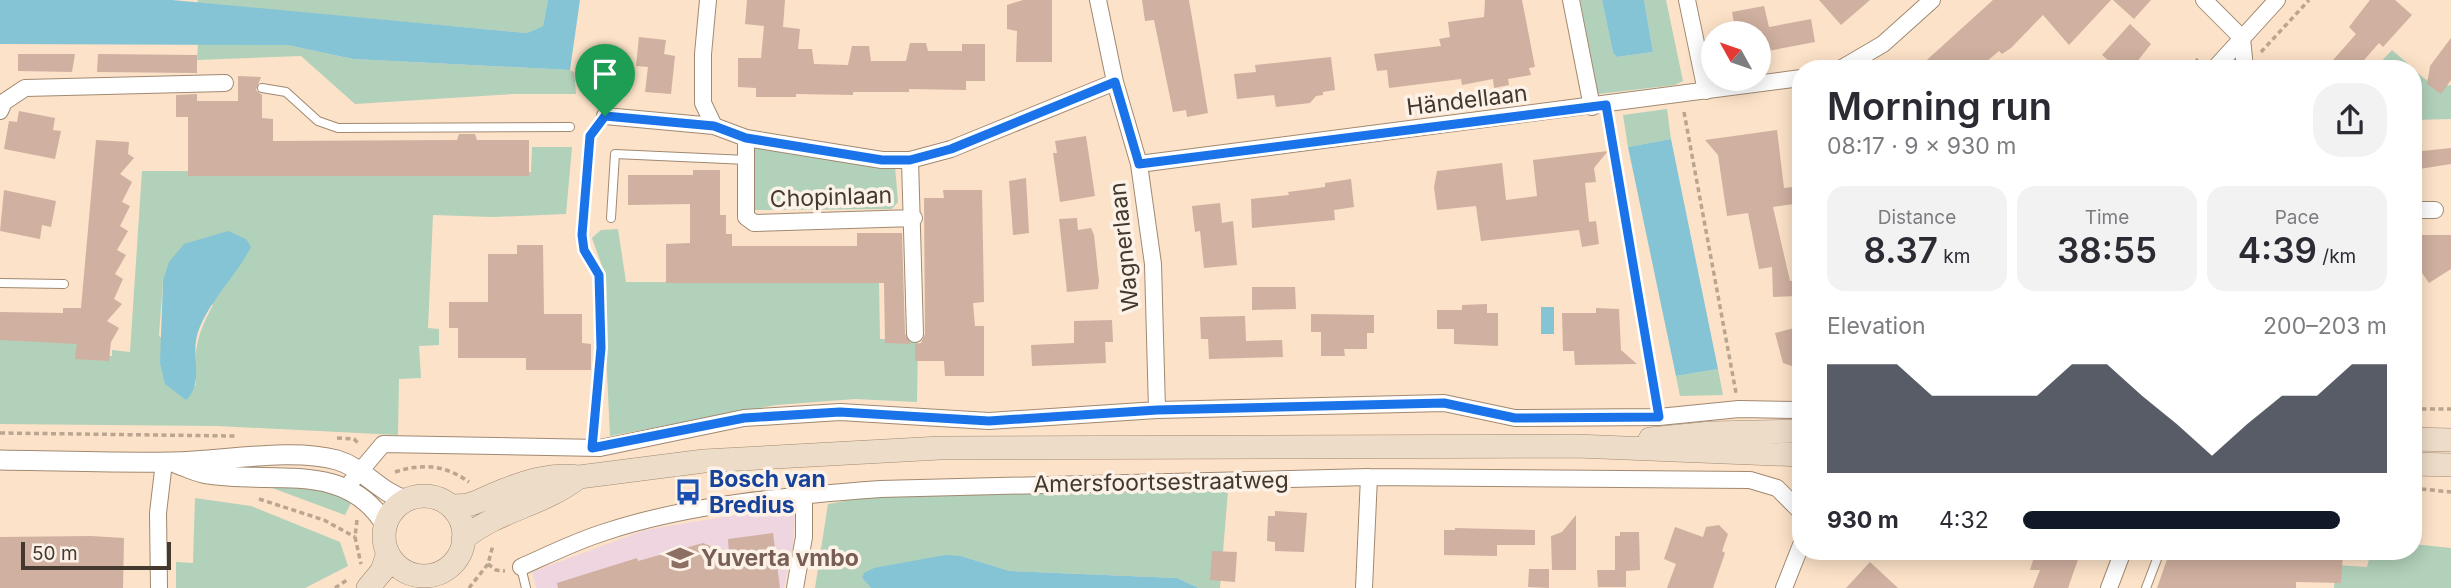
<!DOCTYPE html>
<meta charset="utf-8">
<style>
body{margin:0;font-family:Inter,sans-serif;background:#f2f2f3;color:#2b2b33;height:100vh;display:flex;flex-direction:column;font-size:26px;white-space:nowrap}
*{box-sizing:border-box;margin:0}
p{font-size:23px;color:#7c7c81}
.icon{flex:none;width:38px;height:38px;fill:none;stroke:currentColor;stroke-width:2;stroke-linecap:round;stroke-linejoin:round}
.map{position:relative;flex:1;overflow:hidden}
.side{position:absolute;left:1792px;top:60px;width:630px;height:500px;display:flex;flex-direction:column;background:#fff;border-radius:28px;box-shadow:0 4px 18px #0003}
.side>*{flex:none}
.needle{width:46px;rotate:310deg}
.controls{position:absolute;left:1701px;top:21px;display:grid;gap:14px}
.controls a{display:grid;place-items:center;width:70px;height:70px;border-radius:50%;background:#fff;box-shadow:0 4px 18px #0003;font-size:35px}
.scale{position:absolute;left:21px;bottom:18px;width:150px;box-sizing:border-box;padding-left:7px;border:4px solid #43392f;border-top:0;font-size:19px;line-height:24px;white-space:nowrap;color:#43392f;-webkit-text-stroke:5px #fdf2e8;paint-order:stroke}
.pin{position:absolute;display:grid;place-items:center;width:60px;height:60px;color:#fff;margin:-72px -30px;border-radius:50% 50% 50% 0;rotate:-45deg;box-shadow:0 0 7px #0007}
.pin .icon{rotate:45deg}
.round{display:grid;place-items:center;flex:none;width:74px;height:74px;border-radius:28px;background:#f2f2f3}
.head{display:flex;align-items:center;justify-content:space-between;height:119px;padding:0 35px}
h1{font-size:38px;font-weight:600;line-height:52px}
.figures{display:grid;grid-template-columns:repeat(3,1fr);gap:10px;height:119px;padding:7px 35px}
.figures div{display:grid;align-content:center;border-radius:18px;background:#f2f2f3;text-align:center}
.figures b{font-size:35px;font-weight:600}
.figures small{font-size:19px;font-weight:400}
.figures p{font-size:19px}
.chart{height:196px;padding:14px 35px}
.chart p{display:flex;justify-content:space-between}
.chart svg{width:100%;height:126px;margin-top:7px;fill:#111827;opacity:.7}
ul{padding:0 35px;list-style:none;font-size:23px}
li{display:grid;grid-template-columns:112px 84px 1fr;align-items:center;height:52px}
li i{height:18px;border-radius:9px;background:#111827}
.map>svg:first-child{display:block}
.education{fill:#eed5df}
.green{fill:#b1d1ba;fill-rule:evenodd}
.water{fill:#85c4d5}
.building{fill:#d0b0a0}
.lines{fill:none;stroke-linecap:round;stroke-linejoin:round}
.service-casing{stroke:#a08971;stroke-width:10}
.minor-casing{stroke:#a08971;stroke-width:18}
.tertiary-casing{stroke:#a08971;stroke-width:21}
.secondary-casing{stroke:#a08971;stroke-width:24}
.path{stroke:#b9a590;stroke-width:3.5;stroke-dasharray:5 3.5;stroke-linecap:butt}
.service{stroke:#fff;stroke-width:8}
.minor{stroke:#fff;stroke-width:16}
.tertiary{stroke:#fff;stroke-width:19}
.secondary{stroke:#eddcc8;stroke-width:23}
.route-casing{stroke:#fff;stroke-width:14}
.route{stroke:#1a73e8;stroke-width:9}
.labels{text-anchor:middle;stroke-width:7;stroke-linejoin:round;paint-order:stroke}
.street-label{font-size:23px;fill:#43392f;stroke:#fdf2e8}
.transit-label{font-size:23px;font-weight:bold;fill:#164399;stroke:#fdf2e8;text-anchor:start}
.education-label{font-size:23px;font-weight:bold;fill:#785e54;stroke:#fdf2e8;text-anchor:start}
</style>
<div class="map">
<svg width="2451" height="588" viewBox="0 0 2451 588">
<rect width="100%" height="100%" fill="#fce2c8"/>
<path class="education" d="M 795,505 L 793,545 L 784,588 L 536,588 L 532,572 L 645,530 Z"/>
<path class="green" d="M 198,0 L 548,0 L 543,26 L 527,33 L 197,3 Z
M 1580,0 L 1602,0 L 1613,53 L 1617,57 L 1653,52 L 1644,0 L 1666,0 L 1683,81 L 1675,85 L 1598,94 Z
M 198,44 L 287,45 L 353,59 L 570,70 L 574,72 L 576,94 L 512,94 L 355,104 L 301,56 L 197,60 Z
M 2392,50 L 2413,68 L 2375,68 Z
M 2413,69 C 2426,80 2434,88 2451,85 L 2451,119 L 2413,120 Z
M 1667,109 L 1671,139 L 1628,147 L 1623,115 Z
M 532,147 L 572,147 L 566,214 L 493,217 L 433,215 L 428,328 L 439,329 L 439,345 L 419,346 L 421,378 L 399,379 L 398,435 L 217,426 L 0,424 L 0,338 L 81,337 L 82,358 L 112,356 L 112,350 L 130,352 L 142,171 L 531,172 ZM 163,281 L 213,305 C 196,336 194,351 196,386 L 159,335 Z
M 755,147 L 895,166 L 898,202 L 892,209 L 755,210 Z
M 618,229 L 626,282 L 879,283 L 880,339 L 918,340 L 917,402 L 855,399 L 776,405 L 610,436 L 602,266 L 592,238 L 601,230 Z
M 1718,369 L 1723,395 L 1680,396 L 1676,376 Z
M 264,485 L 329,488 L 353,499 L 345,515 Z
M 1228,491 L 1220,588 L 1199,588 L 1177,578 L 1010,571 L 961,556 L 862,578 L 871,588 L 815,588 L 828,504 L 880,495 Z
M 195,498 L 251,506 L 340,542 L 348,566 L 305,588 L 176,588 L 176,562 L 193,563 Z
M 2413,544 L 2451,548 L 2451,588 L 2334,588 L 2336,565 L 2367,567 L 2371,551 L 2413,551 Z"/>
<path class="water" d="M 0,0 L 172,0 L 527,33 L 543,26 L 548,0 L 580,0 L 570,70 L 353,59 L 287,45 L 0,44 Z
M 1602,0 L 1644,0 L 1653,52 L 1617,57 L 1613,53 Z
M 1671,139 L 1718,369 L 1676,376 L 1628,147 Z
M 228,231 L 246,239 L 251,247 C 236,276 209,301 198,332 C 190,355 205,382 186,400 L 165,384 L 160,363 L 163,281 L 169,262 L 184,244 Z
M 1541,307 L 1554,307 L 1554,334 L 1541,334 Z
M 945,555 L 961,556 L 1010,571 L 1177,578 L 1199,588 L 871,588 L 862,578 L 864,573 L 874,568 Z"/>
<path class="building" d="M 747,0 L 785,0 L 783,27 L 800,29 L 798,49 L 812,49 L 814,64 L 848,65 L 852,46 L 869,46 L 871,61 L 906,61 L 910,43 L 926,43 L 928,51 L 962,51 L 962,44 L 985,44 L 985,81 L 966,81 L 966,90 L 909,89 L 909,92 L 853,92 L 853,95 L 796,94 L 796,97 L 756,97 L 756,88 L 738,87 L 738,58 L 761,58 L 764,26 L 745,24 Z
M 1023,0 L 1052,0 L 1052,62 L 1016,62 L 1017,31 L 1007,29 L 1007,5 Z
M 1142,0 L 1189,0 L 1208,113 L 1187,117 L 1186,110 L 1173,112 L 1154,20 L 1145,21 Z
M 1485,0 L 1522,0 L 1535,67 L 1529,68 L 1531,75 L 1508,79 L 1509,85 L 1494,88 L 1493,79 L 1462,85 L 1461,79 L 1389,88 L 1387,70 L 1377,71 L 1374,54 L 1441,46 L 1439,39 L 1450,37 L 1448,22 L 1484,17 Z
M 1819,0 L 1870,0 L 1841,25 Z
M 1993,0 L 2111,0 L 2069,45 L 2043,15 L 2011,48 L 2002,54 L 1999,51 L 1979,68 L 1918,68 Z
M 2113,0 L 2151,0 L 2134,19 Z
M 2370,0 L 2395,0 L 2412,15 L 2383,47 L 2379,43 L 2357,68 L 2326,68 L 2356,34 L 2349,27 Z
M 1764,6 L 1769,27 L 1811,19 L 1815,42 L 1768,51 L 1767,48 L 1759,50 L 1759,33 L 1736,33 L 1732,12 Z
M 2130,24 L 2151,44 L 2132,68 L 2117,68 L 2102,55 Z
M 639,37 L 666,40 L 664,54 L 675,56 L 671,94 L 645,92 L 648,67 L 636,66 Z
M 2451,38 L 2451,80 L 2441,94 L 2427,84 L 2430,66 Z
M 18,54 L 75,54 L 72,72 L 18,71 Z
M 98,54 L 197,55 L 197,73 L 97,72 Z
M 1331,57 L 1335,90 L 1323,92 L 1323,95 L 1316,96 L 1310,103 L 1276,107 L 1274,95 L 1237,99 L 1234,74 L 1256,72 L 1255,65 Z
M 238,76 L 261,77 L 256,90 L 262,95 L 262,118 L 273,119 L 273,141 L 457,140 L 459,134 L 475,134 L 477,140 L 529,140 L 529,176 L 188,176 L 188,117 L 176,117 L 176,95 L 197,94 L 197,101 L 238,101 Z
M 19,111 L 55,118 L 53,130 L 61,131 L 55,159 L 4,149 L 9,121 L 17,122 Z
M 1777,130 L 1784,188 L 1801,186 L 1801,203 L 1773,207 L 1790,281 L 1796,280 L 1797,296 L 1773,297 L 1772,267 L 1759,269 L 1748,213 L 1727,216 L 1718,155 L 1705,140 Z
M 1086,136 L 1095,196 L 1060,202 L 1053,153 L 1057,153 L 1055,141 Z
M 96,140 L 129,142 L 128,154 L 134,158 L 120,174 L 132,182 L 122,202 L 130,206 L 120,226 L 128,231 L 117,250 L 126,255 L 115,274 L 123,279 L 114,299 L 122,304 L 107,321 L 119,328 L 111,342 L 109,361 L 75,359 L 77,344 L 0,340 L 0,312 L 63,313 L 63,308 L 81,308 Z
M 2451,148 L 2451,164 L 2413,170 L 2413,152 Z
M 1608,151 L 1594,168 L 1596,182 L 1585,183 L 1589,222 L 1596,221 L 1599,244 L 1582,247 L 1579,230 L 1481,241 L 1476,206 L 1437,210 L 1434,187 L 1437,171 L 1502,163 L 1506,200 L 1537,196 L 1533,160 Z
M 693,170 L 720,170 L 720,215 L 726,215 L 726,234 L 732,234 L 732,246 L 857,246 L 857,233 L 902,233 L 905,334 L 911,344 L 885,343 L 884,283 L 666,283 L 666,244 L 690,243 L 690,204 L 628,205 L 628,175 L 693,175 Z
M 1026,178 L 1029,233 L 1013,235 L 1009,181 Z
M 1351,179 L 1354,207 L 1334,210 L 1335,220 L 1252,228 L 1251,199 L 1289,195 L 1288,192 L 1325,187 L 1325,183 Z
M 4,190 L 56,201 L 51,227 L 42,225 L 40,239 L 0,231 Z
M 943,190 L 982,190 L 984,302 L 973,303 L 975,326 L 984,326 L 984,376 L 945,376 L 944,361 L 915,361 L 915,344 L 921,343 L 925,334 L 924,198 L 944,198 Z
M 1220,203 L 1222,223 L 1233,221 L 1237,265 L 1204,268 L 1200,231 L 1195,232 L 1192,206 Z
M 1077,218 L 1078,230 L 1091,228 L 1094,235 L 1099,281 L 1098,289 L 1067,292 L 1059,219 Z
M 2422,235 L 2451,235 L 2451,269 L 2429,283 L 2422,273 L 2413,278 L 2413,240 Z
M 517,245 L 543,245 L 544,314 L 582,314 L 582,343 L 591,344 L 591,370 L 526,370 L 526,358 L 458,358 L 458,328 L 449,328 L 449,302 L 488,302 L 488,254 L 517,254 Z
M 1252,287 L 1295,287 L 1296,309 L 1252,310 Z
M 1487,304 L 1487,313 L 1498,313 L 1498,346 L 1454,344 L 1454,329 L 1437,329 L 1437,310 L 1462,310 L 1462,305 Z
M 1596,308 L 1619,309 L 1621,350 L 1637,364 L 1575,365 L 1574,351 L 1563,351 L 1562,313 L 1596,313 Z
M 1311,314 L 1374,315 L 1374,333 L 1367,333 L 1367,349 L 1344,349 L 1345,356 L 1321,356 L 1321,332 L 1311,332 Z
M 1245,316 L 1246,341 L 1282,340 L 1283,357 L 1209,359 L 1208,339 L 1201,339 L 1200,317 Z
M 1112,320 L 1113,342 L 1105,342 L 1106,363 L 1032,366 L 1031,345 L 1074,343 L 1074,321 Z
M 1798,327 L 1801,327 L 1801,369 L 1783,363 L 1775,333 Z
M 1275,511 L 1307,513 L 1304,552 L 1275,551 L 1275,542 L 1267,541 L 1268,516 L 1275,516 Z
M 1576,515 L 1576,570 L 1552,570 L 1551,536 L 1562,532 Z
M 1719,525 L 1728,534 L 1722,551 L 1725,553 L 1713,588 L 1667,588 L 1676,564 L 1664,559 L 1675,527 L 1703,537 L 1706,527 Z
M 1455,528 L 1535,530 L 1535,545 L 1497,545 L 1497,556 L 1444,555 L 1444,530 L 1455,530 Z
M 1620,532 L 1639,532 L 1640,570 L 1626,571 L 1626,587 L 1598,587 L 1597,570 L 1615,570 L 1615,536 L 1620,536 Z
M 773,533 L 780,588 L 558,588 L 557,583 L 637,558 L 638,561 L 703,543 L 729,554 L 728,539 Z
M 91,536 L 124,538 L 123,588 L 0,588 L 0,537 Z
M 1212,551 L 1237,552 L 1235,582 L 1210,580 Z
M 2036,551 L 2081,551 L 2068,588 L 2033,588 L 2040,570 L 2030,570 Z
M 2170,551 L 2333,551 L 2343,553 L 2341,583 L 2296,582 L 2296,588 L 2157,588 Z
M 1870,562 L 1898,588 L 1846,588 Z
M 1529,569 L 1549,569 L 1549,588 L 1528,587 Z"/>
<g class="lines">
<g class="service-casing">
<path id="service" d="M 262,88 L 286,92 L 318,121 L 338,128 L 570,127
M 611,218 L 615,154 L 747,160
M 0,283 L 64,284
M 592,448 L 601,348 L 599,275 L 584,250 L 582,235 L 590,136 L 605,116
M 521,567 L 526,588
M 2146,588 L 2160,551"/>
</g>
<g class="minor-casing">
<path id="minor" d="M 708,0 L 703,54 L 703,103 L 714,126
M 1098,0 L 1115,82 L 1139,164 L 1153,264 L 1157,410
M 1571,0 L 1592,107
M 1687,0 L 1706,91
M 2204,0 L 2242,38 L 2245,68
M 1842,68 L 1883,44 L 1932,0
M 2215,68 L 2277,0
M 0,111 L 4,102 L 25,88 L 225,83
M 605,116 L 714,126 L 746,138 L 882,160 L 910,160 L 951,149 L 1115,82
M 746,138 L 746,217 L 754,223 L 914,218
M 910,160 L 915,334
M 1139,164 L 1801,78
M 2413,210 L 2435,210
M 346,488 L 383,444 L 600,448 L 744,418 L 840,412 L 989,421 L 1157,410 L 1444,403 L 1515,418 L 1659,417 L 1739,409 L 1801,410
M 521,567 C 548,555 576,541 605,532 C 693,503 788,496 880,489 L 1369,477 L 1750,480 L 1777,488 L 1801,512
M 159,588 L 158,513 L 164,462
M 795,588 L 804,537 L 804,493
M 1364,588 L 1369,477
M 1784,588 L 1801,545
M 2109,588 L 2123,551"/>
</g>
<g class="tertiary-casing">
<path id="tertiary" d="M 0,460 C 57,461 114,463 172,462 C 220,462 290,447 337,460 C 364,468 380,493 406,500
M 177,464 C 187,467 198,473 208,474 C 271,485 347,459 386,526"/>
</g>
<g class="secondary-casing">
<path id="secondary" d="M 1650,439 L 1711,433 L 1801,431
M 2413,439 L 2451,440
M 2413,464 L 2451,465
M384 536a40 40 0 1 1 80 0a40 40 0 1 1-80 0Z
M 450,505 C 470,509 483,498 502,491 C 527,481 553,473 579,477 L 704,461 L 940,448 L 1576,446 L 1801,455
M 463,539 C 497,510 544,505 579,477
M 368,588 L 382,571 L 388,553"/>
</g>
<path class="path" d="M 2261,52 L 2309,0
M 2190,68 L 2198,59
M 1684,112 L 1736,393
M 1608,119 L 1656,401
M 2413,409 L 2451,409
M 0,433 L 235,436
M 337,438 L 354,439 L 359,444
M 395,472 C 423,463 445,465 469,482
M 2413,488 L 2451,492
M 259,499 L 324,520 L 355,537
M 357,520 L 355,537 L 361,564
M 488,564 L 496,570 L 505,571
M 335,588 L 347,580
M 469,588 L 488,564 L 493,545"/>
<use href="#service" class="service"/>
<use href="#minor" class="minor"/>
<use href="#tertiary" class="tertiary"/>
<use href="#secondary" class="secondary"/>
</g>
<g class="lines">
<g class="route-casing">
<path id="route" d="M 1115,82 L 1139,164 L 1606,105 L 1659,417 L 1515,418 L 1444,403 L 1157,410 L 989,421 L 840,412 L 744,418 L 592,448 L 601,348 L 599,275 L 584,250 L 582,235 L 590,136 L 605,116 L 714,126 L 746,138 L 882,160 L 910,160 L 951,149 Z"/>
</g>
<use href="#route" class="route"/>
</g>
<defs>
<g id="bus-bare" transform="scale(2.1)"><path d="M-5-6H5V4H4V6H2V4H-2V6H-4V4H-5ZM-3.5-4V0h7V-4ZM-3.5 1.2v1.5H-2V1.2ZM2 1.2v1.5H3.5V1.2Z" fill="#1a4fb4" stroke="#fdf2e8" stroke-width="2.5" paint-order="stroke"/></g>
<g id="school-bare" transform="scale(2.1)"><path d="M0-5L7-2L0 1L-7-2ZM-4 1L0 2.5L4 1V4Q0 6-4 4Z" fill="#8d6e63" stroke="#fdf2e8" stroke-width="2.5" paint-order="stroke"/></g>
</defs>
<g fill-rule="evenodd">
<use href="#bus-bare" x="688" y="492"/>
<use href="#school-bare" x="680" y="558"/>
</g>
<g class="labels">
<g class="street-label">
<text transform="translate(1467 100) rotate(-7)" y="8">Händellaan</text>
<text transform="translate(831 197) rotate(-2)" y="8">Chopinlaan</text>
<text transform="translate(1124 247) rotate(-96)" y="8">Wagnerlaan</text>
<text transform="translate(1161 482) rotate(-1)" y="8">Amersfoortsestraatweg</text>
</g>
<g class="transit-label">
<text x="709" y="487">Bosch van<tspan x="709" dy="26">Bredius</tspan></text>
</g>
<g class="education-label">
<text x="701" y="566">Yuverta vmbo</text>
</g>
</g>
</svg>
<div class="controls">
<a><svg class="needle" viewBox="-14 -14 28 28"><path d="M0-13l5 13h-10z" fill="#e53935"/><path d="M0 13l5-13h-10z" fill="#7c7c81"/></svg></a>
</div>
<div class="scale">50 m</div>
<div class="pin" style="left:605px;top:116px;background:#1e9e55"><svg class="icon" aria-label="arrive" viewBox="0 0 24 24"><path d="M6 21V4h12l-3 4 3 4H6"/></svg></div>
<section class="side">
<div class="head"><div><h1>Morning run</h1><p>08:17 · 9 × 930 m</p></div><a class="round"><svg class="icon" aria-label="share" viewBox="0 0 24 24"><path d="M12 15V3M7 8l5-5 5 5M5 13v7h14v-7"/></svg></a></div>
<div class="figures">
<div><p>Distance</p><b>8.37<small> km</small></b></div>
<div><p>Time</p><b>38:55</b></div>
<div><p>Pace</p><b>4:39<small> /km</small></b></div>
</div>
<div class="chart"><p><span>Elevation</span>200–203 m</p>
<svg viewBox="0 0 160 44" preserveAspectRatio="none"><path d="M0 44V6L10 6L20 6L30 17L40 17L50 17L60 17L70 6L80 6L90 17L100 27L110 38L120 27L130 17L140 17L150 6L160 6V44z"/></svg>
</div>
<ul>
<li><b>930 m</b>4:32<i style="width:87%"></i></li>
</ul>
</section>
</div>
